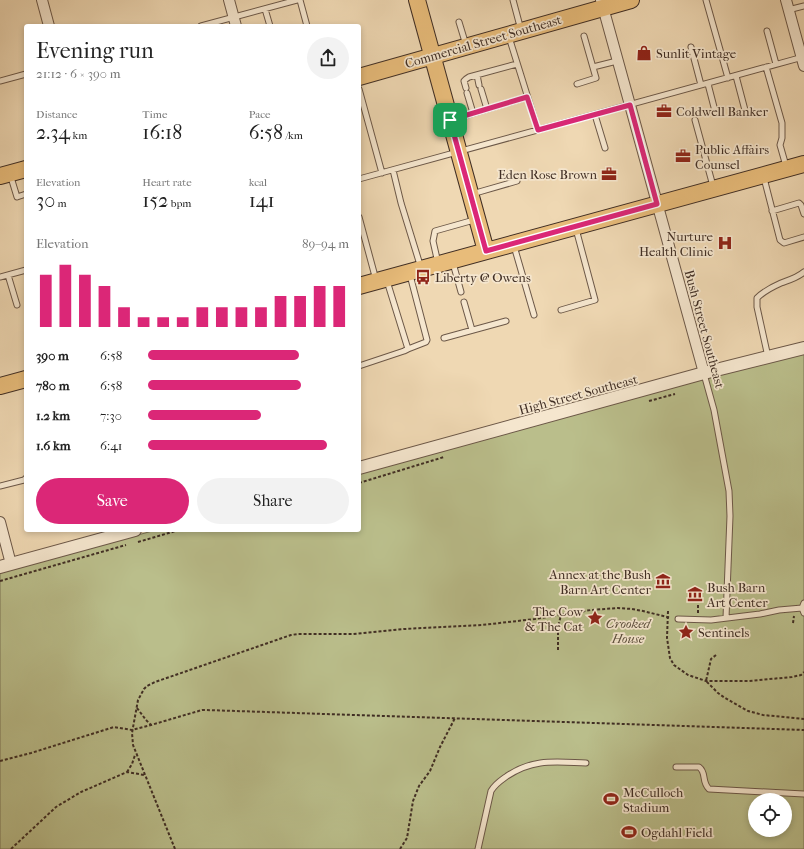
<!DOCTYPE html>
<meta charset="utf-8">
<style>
body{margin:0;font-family:"IM FELL French Canon",serif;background:#f2f2f2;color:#222;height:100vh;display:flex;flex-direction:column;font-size:15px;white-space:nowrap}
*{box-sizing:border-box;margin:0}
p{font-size:13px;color:#767676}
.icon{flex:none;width:22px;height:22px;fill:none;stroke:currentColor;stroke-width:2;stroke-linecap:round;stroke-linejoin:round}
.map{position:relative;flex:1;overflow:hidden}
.side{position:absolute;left:24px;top:24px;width:337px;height:508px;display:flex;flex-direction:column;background:#fff;border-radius:4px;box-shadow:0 2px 6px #0003}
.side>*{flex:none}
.controls{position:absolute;left:748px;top:793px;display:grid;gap:8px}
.controls a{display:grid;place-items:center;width:44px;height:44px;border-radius:50%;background:#fff;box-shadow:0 2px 6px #0003;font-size:20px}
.pin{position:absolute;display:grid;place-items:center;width:34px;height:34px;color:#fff;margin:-17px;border-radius:8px;box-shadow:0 2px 6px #0006}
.round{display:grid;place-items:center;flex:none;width:42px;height:42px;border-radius:21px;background:#f2f2f2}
.head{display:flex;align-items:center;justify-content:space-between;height:68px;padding:0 12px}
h1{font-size:22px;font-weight:600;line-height:30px}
.metrics{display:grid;grid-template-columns:repeat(3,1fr);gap:6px;height:68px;padding:4px 12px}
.metrics div{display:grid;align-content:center}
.metrics b{font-size:20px;font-weight:600}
.metrics small{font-size:11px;font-weight:400}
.metrics p{font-size:11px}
.chart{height:112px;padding:8px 12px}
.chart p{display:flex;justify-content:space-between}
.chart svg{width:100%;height:72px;margin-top:4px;stroke:#db2777;stroke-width:6}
.primary-button{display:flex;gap:8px;margin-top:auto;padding:8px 12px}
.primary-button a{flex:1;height:46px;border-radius:24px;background:#db2777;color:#fff;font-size:16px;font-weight:600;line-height:46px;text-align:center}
.primary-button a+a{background:#f2f2f2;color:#222}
ul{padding:0 12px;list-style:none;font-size:13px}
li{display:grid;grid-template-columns:64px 48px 1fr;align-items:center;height:30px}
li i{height:10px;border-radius:5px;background:#db2777}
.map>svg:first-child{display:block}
.green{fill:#babe8b;stroke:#7d7658;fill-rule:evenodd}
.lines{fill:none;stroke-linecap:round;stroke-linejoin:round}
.service-casing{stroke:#6c5848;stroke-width:7}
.minor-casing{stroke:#6c5848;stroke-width:12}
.tertiary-casing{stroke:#6c5848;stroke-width:14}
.primary-casing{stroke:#402e24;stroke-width:18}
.path{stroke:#402e24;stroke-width:2;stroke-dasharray:3 2;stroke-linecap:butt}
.service{stroke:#f5e6ce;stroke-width:5}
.minor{stroke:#f5e6ce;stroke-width:10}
.tertiary{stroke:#f5e6ce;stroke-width:12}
.primary{stroke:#e8bc7a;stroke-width:16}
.route-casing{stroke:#fff;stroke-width:8}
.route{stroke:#db2777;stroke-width:5}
.labels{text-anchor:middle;stroke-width:3.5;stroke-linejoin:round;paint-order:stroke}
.street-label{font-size:13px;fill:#402e24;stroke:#f5e6ce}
.poi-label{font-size:13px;fill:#402e24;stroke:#f5e6ce;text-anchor:start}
.park-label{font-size:13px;font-style:italic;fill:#584b39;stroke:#f5e6ce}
</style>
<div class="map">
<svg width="804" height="849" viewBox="0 0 804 849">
<rect width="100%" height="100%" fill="#efd8b3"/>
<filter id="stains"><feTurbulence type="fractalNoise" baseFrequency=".005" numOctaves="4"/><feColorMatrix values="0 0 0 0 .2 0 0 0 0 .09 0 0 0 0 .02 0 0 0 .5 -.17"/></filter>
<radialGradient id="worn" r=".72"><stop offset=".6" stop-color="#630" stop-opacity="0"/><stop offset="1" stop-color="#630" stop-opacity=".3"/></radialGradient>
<path class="green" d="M 804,353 L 804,849 L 0,849 L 0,573 L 156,530 L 359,530 L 359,474 L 726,373 ZM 755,800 L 785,800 L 785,830 L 755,830 Z"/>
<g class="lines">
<g class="service-casing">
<path id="service" d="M 300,0 L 307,26
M 513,0 L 521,30
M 706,0 L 728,78
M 265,9 L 270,26
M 788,10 L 804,6
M 459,22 L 466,45
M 201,26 L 297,0
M 767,31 L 776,64
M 509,37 L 538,130
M 691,47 L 701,85
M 593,67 L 617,61
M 766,67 L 782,123 L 782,138 L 780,145 L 786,166
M 477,75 L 479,85
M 736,76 L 746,114
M 0,81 L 26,74
M 577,84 L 596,78 L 584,36
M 708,84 L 715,111
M 466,88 L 464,81 L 466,79 L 469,77 L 517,64
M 359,89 L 382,173
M 481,89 L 487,109
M 467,93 L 473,113
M 595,115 L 605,148
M 452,120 L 527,97
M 695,120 L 713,186
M 393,170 L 401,203 L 421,268
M 10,174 L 17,197 L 26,194
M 764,178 L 780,240 L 784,243 L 804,237
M 359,179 L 803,57
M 472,194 L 517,181
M 772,211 L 799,203 L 801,205 L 804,214
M 359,217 L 376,280
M 514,246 L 534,315
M 438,263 L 433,241 L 435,231 L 474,220
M 453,263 L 461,292
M 8,275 L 17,305
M 0,277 L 26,270
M 387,281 L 408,349
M 464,302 L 472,330
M 561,310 L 595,300 L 576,229
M 444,338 L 506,321
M 768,357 L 757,307 L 757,298 C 764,291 772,287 781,283 C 789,280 797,278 804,272
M 359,366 L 404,351 L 408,349 L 426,342 L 427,340 L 410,275
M 704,374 L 714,410 L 729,491 L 730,516 L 726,618
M 0,486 L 24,480 L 26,478
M 804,603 L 802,608 L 804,613
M 678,619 L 711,620 L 760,614 L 779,610 L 802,608
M 676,767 L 699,767 C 707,773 701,781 709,789 L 804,794
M 478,849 L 491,791 C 495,784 500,781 507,776 C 534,758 556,762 586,763"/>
</g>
<g class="minor-casing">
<path id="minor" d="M 42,0 L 49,26
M 229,0 L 236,26
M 601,0 L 704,373
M 786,0 L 804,66
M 0,522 L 11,564"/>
</g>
<g class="tertiary-casing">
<path id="tertiary" d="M 359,468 L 704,373 L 804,348
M 0,567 L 135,530"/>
</g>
<g class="primary-casing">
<path id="primary" d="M 417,0 L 486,251
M 359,77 L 631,0
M 0,176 L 26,169
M 359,286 L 804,164
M 0,386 L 26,379"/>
</g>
<path class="path" d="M 649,401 L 675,394
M 359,483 L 444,457
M 138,542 L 179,530
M 0,581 L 126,545
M 668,611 L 667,638 L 670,658 L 674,665 L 688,675 L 706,681 L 749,681 L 792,677 L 801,675 L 804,672
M 698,613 L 698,604
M 793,623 L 794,616
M 705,632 L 717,632
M 558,650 L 558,627 L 561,615
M 716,655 L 711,659 L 706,681 L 718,693 L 725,698 L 748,711 L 763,715 L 804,719
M 137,708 L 146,720 L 151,725
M 0,761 L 31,753 L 114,727 L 132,730 L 151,725 L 202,710 L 206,710 L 804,730
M 127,772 L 132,764 L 135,755
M 11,849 L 56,807 L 81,792 L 127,772 L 144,775
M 175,849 L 133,745 L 132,733 L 138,700 L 144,689 L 147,686 L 155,682 L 291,635 L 298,634 L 353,634 L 404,629 L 482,625 L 535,619 L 591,610 L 618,608 L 632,609 L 643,611 L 671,618
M 400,849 L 407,838 L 413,801 L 419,786 L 430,771 L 440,747 L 455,718"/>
<use href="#service" class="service"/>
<use href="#minor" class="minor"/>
<use href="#tertiary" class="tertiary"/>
<use href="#primary" class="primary"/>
</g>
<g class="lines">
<g class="route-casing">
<path id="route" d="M 527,97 L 538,130 L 630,105 L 657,204 L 486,251 L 450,120 Z"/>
</g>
<use href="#route" class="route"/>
</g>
<defs>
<g id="shop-bare" transform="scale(1.2)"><path d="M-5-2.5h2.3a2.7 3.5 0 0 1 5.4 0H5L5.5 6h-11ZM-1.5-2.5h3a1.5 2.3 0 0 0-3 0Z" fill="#8f2418" stroke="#f5e6ce" stroke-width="2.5" paint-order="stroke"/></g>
<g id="office-bare" transform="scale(1.2)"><path d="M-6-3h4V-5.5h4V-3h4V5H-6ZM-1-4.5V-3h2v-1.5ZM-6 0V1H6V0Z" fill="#8f2418" stroke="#f5e6ce" stroke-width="2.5" paint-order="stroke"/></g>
<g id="hospital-bare" transform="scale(1.2)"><path d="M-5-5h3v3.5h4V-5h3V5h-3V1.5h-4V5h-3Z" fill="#8f2418" stroke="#f5e6ce" stroke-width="2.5" paint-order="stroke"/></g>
<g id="bus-bare" transform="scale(1.2)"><path d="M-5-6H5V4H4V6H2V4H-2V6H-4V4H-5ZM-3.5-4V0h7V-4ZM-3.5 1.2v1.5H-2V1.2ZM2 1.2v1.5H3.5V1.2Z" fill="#8f2418" stroke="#f5e6ce" stroke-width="2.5" paint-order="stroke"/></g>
<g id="museum-bare" transform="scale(1.2)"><path d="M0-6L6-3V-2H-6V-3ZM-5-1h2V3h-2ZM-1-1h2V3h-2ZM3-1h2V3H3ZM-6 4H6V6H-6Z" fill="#8f2418" stroke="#f5e6ce" stroke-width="2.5" paint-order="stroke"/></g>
<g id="sight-bare" transform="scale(1.2)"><path d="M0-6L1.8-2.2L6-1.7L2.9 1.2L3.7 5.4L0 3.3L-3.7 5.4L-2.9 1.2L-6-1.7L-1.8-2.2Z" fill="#8f2418" stroke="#f5e6ce" stroke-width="2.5" paint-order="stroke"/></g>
<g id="stadium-bare" transform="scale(1.2)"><path d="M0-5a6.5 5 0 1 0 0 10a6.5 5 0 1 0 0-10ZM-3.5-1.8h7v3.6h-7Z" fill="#8f2418" stroke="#f5e6ce" stroke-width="2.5" paint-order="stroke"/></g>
</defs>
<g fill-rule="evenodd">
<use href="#shop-bare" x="644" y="53"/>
<use href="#office-bare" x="664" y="111"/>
<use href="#office-bare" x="683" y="156"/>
<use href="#office-bare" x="609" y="174"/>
<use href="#hospital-bare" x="725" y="243"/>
<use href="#bus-bare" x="423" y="277"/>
<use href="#museum-bare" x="663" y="581"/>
<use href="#museum-bare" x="695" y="594"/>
<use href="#sight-bare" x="595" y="618"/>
<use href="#sight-bare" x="686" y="632"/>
<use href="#stadium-bare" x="611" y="799"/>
<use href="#stadium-bare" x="629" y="832"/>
</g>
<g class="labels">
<g class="street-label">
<text transform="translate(483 41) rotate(-16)" y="5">Commercial Street Southeast</text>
<text transform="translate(705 329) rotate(75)" y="5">Bush Street Southeast</text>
<text transform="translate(578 394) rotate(-15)" y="5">High Street Southeast</text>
</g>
<g class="poi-label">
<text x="656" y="58">Sunlit Vintage</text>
<text x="676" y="116">Coldwell Banker</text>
<text x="695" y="154">Public Affairs<tspan x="695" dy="15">Counsel</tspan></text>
<text x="597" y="179" text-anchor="end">Eden Rose Brown</text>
<text x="713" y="241" text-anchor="end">Nurture<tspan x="713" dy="15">Health Clinic</tspan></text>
<text x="435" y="282">Liberty @ Owens</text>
<text x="651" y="579" text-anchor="end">Annex at the Bush<tspan x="651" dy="15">Barn Art Center</tspan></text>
<text x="707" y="592">Bush Barn<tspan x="707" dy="15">Art Center</tspan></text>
<text x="583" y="616" text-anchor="end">The Cow<tspan x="583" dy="15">&amp; The Cat</tspan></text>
<text x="698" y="637">Sentinels</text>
<text x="623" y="797">McCulloch<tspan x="623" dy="15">Stadium</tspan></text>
<text x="641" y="837">Ogdahl Field</text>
</g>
<g class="park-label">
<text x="628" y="628">Crooked<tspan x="628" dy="15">House</tspan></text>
</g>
</g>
<rect width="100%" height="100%" filter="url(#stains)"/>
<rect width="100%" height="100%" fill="url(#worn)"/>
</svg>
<div class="controls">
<a><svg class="icon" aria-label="locate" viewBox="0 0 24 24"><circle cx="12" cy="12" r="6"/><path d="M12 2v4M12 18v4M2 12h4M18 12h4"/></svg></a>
</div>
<div class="pin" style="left:450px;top:120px;background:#1e9e55"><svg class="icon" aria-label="arrive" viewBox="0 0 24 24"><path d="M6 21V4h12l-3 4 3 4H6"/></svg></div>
<section class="side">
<div class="head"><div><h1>Evening run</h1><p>21:12 · 6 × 390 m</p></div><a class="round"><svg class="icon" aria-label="share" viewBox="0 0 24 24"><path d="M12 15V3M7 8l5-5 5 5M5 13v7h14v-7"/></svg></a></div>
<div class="metrics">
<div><p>Distance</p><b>2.34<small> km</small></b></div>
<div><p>Time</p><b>16:18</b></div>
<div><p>Pace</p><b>6:58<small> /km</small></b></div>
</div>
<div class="metrics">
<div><p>Elevation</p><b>30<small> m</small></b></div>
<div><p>Heart rate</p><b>152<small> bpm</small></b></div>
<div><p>kcal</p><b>141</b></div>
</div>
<div class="chart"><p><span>Elevation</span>89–94 m</p>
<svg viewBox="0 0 160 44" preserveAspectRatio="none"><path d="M5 44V12M15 44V6M25 44V12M35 44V19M45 44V32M55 44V38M65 44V38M75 44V38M85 44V32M95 44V32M105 44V32M115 44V32M125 44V25M135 44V25M145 44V19M155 44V19"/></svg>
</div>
<ul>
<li><b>390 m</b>6:58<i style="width:75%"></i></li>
<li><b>780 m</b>6:58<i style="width:76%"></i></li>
<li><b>1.2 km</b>7:30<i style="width:56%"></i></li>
<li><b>1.6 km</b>6:41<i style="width:89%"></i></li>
</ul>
<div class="primary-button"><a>Save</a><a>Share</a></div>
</section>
</div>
